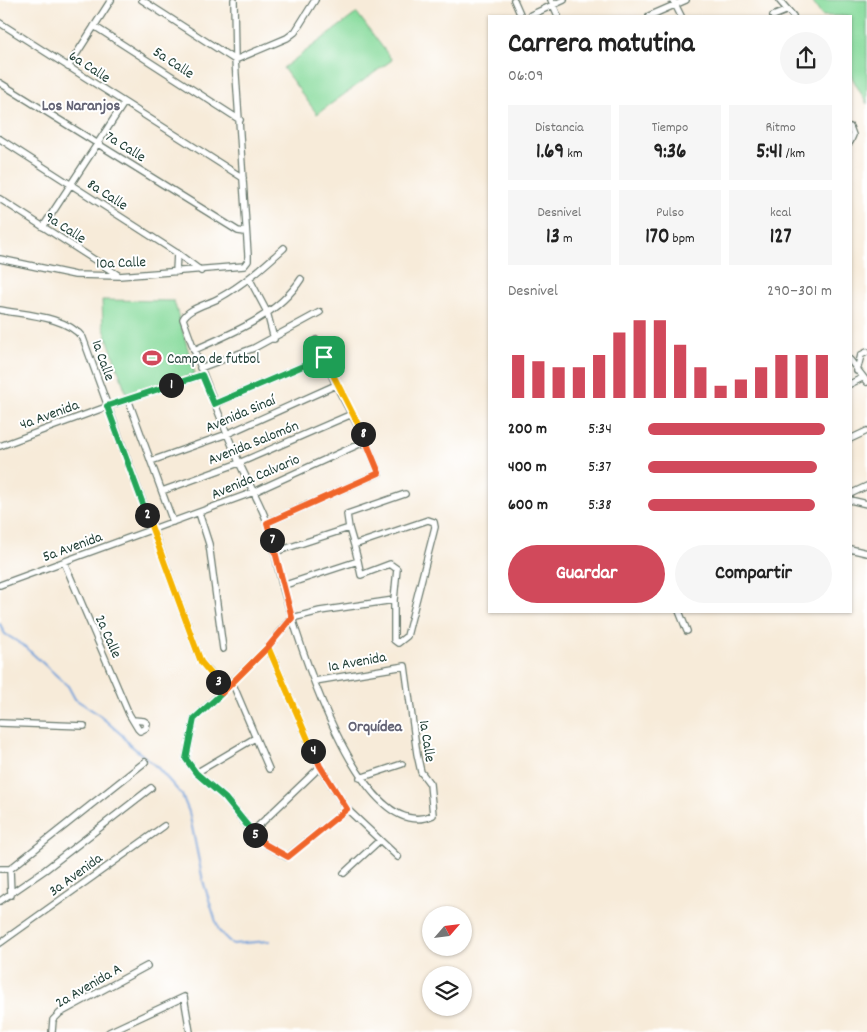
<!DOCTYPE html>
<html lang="es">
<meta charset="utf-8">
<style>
body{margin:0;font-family:Dekko,sans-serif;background:#f6f6f6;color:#222;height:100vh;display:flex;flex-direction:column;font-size:19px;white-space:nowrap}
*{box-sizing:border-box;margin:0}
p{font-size:16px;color:#767676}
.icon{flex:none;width:28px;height:28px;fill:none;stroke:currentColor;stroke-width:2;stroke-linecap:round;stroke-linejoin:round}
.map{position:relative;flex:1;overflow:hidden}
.panel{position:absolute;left:488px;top:15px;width:364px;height:598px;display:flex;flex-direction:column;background:#fff;border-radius:0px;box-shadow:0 1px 4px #0004}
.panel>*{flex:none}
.needle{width:32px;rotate:62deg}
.controls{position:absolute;left:422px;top:906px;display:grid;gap:10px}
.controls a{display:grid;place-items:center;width:50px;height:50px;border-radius:50%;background:#fff;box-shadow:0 1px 4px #0004;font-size:25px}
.pin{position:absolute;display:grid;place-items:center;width:42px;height:42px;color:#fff;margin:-21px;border-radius:10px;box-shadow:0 2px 8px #0006}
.km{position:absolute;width:25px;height:25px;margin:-12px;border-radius:50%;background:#222;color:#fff;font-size:14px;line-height:25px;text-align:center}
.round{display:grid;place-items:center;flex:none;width:52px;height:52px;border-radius:26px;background:#f6f6f6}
.summary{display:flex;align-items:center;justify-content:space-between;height:85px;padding:0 20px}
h1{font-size:28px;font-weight:700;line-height:38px}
.figures{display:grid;grid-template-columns:repeat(3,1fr);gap:8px;height:85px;padding:5px 20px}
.figures div{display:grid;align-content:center;border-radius:0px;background:#f6f6f6;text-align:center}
.figures b{font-size:21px;font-weight:700}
.figures small{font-size:14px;font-weight:400}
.figures p{font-size:14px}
.chart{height:140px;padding:10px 20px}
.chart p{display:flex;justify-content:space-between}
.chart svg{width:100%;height:90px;margin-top:5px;stroke:#d1495b;stroke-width:6}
.button{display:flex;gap:10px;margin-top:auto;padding:10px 20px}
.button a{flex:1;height:58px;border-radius:30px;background:#d1495b;color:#fff;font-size:20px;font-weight:700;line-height:58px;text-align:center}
.button a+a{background:#f6f6f6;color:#222}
ul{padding:0 20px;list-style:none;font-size:16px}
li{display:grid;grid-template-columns:80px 60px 1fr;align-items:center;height:38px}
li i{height:12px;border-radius:6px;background:#d1495b}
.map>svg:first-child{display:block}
.green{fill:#88db9d;stroke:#548c68}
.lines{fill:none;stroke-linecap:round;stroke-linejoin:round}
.stream{stroke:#6f9fd9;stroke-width:2}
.minor-casing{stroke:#6b7a6e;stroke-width:8}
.minor{stroke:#fff;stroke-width:5.5}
.split-1-casing{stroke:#fff;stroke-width:10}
.split-2-casing{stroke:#fff;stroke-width:10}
.split-3-casing{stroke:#fff;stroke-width:10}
.split-4-casing{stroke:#fff;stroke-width:10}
.split-5-casing{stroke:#fff;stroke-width:10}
.split-6-casing{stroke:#fff;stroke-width:10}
.split-7-casing{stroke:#fff;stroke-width:10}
.split-8-casing{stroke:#fff;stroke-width:10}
.split-9-casing{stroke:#fff;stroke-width:10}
.split-1{stroke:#22a559;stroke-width:6}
.split-2{stroke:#22a559;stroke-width:6}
.split-3{stroke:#f5b400;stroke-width:6}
.split-4{stroke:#f5b400;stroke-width:6}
.split-5{stroke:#f0652b;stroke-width:6}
.split-6{stroke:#22a559;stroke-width:6}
.split-7{stroke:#f0652b;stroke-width:6}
.split-8{stroke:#f0652b;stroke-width:6}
.split-9{stroke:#f5b400;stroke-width:6}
.labels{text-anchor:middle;stroke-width:4;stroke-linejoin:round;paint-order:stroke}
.street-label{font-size:15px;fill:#1f3d34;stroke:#fff}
.poi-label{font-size:15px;fill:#1f3d34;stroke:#fff;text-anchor:start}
.neighbourhood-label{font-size:16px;font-weight:bold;fill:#646475;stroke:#fff}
</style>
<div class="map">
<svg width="867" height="1032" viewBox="0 0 867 1032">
<rect width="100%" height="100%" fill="#fff"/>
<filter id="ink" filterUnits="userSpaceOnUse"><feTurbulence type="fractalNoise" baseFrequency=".02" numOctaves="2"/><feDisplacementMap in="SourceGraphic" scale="10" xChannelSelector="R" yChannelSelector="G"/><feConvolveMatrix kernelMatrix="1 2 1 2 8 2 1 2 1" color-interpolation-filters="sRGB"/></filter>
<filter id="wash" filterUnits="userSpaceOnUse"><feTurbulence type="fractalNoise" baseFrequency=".0096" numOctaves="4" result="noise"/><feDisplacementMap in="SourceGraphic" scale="20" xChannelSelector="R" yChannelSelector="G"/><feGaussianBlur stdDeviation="1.12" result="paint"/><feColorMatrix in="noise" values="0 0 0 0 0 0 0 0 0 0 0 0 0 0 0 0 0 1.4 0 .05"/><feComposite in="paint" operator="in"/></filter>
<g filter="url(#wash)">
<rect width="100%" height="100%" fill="#f7ebd9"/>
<path class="green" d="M 811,0 L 867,0 L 867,104 L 850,74 L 850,16 L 822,16 Z
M 357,13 L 392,60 L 317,114 L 283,68 Z
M 102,300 L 174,301 L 195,374 L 127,395 L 103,326 Z"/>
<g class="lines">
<path class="stream" d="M 0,624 L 5,634 L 23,645 L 68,686 L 75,699 L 98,714 L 122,735 L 128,743 L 158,768 L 182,795 L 189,812 L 203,881 L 219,931 L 232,944 L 269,941"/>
</g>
</g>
<g filter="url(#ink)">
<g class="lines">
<g class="minor-casing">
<path id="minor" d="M 142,0 L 235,60 L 287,38 L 295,32 L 315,0
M 514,0 L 521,16
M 551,0 L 558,16
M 673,0 L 681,16
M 779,0 L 793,16
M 531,15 L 564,0
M 649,16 L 686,0
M 773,16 L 788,10
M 0,23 L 243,178
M 94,26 L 240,120
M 68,67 L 111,0
M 0,83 L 238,231 L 245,232
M 850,127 L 853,135 L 850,142
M 0,139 L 177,253 L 201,271
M 0,199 L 118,275
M 43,227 L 124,103
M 284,248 C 264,266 243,285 219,298 C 209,304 188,308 183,319 C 200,367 218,413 238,460 C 247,481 259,500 267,522 C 274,543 277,566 283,588 C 297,636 360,849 433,815 L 430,784 L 421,772 L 417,754 L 405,666 L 315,681
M 0,259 L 75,275 L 119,276 L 244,266 L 248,261 L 248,255 L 235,60 L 234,0
M 176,272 L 177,253
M 249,278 L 267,312 L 274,339
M 0,310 C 25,315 66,316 83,338 L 201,662 L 226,689
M 194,350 C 233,333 278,315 301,279
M 850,360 L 867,382
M 200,368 L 254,348 L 320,312
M 857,371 L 861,355 L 867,352
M 850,384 L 862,378
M 128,399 L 173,522
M 214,404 L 324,357
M 850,439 L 867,431
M 0,446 L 128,399 L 202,375
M 151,461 L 227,434 L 336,385
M 162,491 L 239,463 L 352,414
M 850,494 L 867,486
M 850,500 L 867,504
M 199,513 L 209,544 L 223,649
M 267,523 L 379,473 L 366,441 L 336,385 L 316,340
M 349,528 L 354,545 L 428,520 L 434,522 L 435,527 L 407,636 L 398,643 L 394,640 L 394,600
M 354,545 L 358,561
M 850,549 L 867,553
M 275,552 L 349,528 L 347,514 L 405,494
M 64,562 L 129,714 L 138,729 L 140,731 L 146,728 L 147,723 L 144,721 L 133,720
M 0,585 L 254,492 L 366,441
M 282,586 L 358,561 L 361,575 L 390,564 L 397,569 L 394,600 L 320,611 L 292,618 L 268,647 L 194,719 L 186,759 L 196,773 L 225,798 L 252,832 L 265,844 L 287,857 L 347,809
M 679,611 L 687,631
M 268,647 L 320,767 L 347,809 L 398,857
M 232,682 L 269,769
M 0,723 L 84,726
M 196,773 L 255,738
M 360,778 L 402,764
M 252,832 L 320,767
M 0,869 L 10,869 L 145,762
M 10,869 L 11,895
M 344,873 L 380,840
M 0,901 L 45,870 L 151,788
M 0,943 L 164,826
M 52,1032 L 53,1020 L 60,1013 L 147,966
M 109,1032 L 184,997 L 190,1032"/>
</g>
<use href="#minor" class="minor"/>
</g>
</g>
<g class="lines" filter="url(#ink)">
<g class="split-1-casing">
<path id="split-1" d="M 171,385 L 202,375 L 214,404 L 324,357"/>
</g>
<g class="split-2-casing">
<path id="split-2" d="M 147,515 L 107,406 L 171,385"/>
</g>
<g class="split-3-casing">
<path id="split-3" d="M 147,515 L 201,662 L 218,682"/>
</g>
<g class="split-4-casing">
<path id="split-4" d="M 218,682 L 226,689 L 268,647 L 313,751"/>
</g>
<g class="split-5-casing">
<path id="split-5" d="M 255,835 L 265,844 L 288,857 L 347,809 L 320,766 L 313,751"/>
</g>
<g class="split-6-casing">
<path id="split-6" d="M 222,693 L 194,719 L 186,759 L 196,773 L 225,798 L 255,835"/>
</g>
<g class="split-7-casing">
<path id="split-7" d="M 222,693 L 268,647 L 292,618 L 272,540"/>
</g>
<g class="split-8-casing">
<path id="split-8" d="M 272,540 L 267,523 L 379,473 L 363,434"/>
</g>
<g class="split-9-casing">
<path id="split-9" d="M 324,357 L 363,434"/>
</g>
<use href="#split-1" class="split-1"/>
<use href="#split-2" class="split-2"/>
<use href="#split-3" class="split-3"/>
<use href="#split-4" class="split-4"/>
<use href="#split-5" class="split-5"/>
<use href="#split-6" class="split-6"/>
<use href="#split-7" class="split-7"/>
<use href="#split-8" class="split-8"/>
<use href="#split-9" class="split-9"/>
</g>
<defs>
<g id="stadium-bare" transform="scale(1.5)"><path d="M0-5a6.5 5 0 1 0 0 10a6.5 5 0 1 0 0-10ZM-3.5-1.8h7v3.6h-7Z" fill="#d1495b" stroke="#fff" stroke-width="2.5" paint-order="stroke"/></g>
</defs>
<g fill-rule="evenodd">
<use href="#stadium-bare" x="152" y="358"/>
</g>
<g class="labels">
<g class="street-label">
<text transform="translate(174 62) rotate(33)" y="5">5a Calle</text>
<text transform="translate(90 66) rotate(33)" y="5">6a Calle</text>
<text transform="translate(126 146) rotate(32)" y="5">7a Calle</text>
<text transform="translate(108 194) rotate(33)" y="5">8a Calle</text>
<text transform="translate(66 227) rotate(33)" y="5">9a Calle</text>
<text transform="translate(121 262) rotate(-2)" y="5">10a Calle</text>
<text transform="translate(104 360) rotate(70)" y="5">1a Calle</text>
<text transform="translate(240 413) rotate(-23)" y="5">Avenida Sinaí</text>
<text transform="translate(49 414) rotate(-20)" y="5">4a Avenida</text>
<text transform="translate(253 442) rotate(-22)" y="5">Avenida Salomón</text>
<text transform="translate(255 476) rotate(-23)" y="5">Avenida Calvario</text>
<text transform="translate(72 546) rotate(-20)" y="5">5a Avenida</text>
<text transform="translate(109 636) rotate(66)" y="5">2a Calle</text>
<text transform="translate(357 661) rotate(-10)" y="5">1a Avenida</text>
<text transform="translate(428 741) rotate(81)" y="5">1a Calle</text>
<text transform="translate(75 874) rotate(-36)" y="5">3a Avenida</text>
<text transform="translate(88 985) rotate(-30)" y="5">2a Avenida A</text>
</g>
<g class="poi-label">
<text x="167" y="363">Campo de futbol</text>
</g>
<g class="neighbourhood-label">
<text x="81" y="110">Los Naranjos</text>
<text x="375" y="731">Orquídea</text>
</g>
</g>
</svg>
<div class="controls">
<a><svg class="needle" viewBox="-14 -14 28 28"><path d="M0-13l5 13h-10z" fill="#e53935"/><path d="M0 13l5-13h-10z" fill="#767676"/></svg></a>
<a><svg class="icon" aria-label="layers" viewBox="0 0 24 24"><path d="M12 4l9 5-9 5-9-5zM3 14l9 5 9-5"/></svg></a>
</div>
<div class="pin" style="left:324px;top:357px;background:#1e9e55"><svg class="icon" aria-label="arrive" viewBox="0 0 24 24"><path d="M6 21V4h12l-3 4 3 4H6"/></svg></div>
<b class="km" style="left:171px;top:385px">1</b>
<b class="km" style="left:147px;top:515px">2</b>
<b class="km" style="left:218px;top:682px">3</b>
<b class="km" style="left:313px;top:751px">4</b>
<b class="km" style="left:255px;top:835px">5</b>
<b class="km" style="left:272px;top:540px">7</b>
<b class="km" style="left:363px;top:434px">8</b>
<section class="panel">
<div class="summary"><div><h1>Carrera matutina</h1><p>06:09</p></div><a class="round"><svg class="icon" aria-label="share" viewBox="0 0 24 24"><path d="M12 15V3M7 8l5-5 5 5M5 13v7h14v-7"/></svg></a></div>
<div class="figures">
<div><p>Distancia</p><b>1.69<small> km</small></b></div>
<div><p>Tiempo</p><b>9:36</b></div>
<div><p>Ritmo</p><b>5:41<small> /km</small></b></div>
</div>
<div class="figures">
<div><p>Desnivel</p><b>13<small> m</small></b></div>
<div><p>Pulso</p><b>170<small> bpm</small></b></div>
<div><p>kcal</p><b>127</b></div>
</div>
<div class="chart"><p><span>Desnivel</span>290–301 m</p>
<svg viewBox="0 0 160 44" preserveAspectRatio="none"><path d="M5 44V23M15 44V26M25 44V29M35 44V29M45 44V23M55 44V12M65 44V6M75 44V6M85 44V18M95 44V29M105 44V38M115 44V35M125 44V29M135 44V23M145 44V23M155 44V23"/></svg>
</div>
<ul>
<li><b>200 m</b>5:34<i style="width:96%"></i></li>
<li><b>400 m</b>5:37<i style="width:92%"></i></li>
<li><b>600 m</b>5:38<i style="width:91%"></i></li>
</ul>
<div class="button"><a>Guardar</a><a>Compartir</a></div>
</section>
</div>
